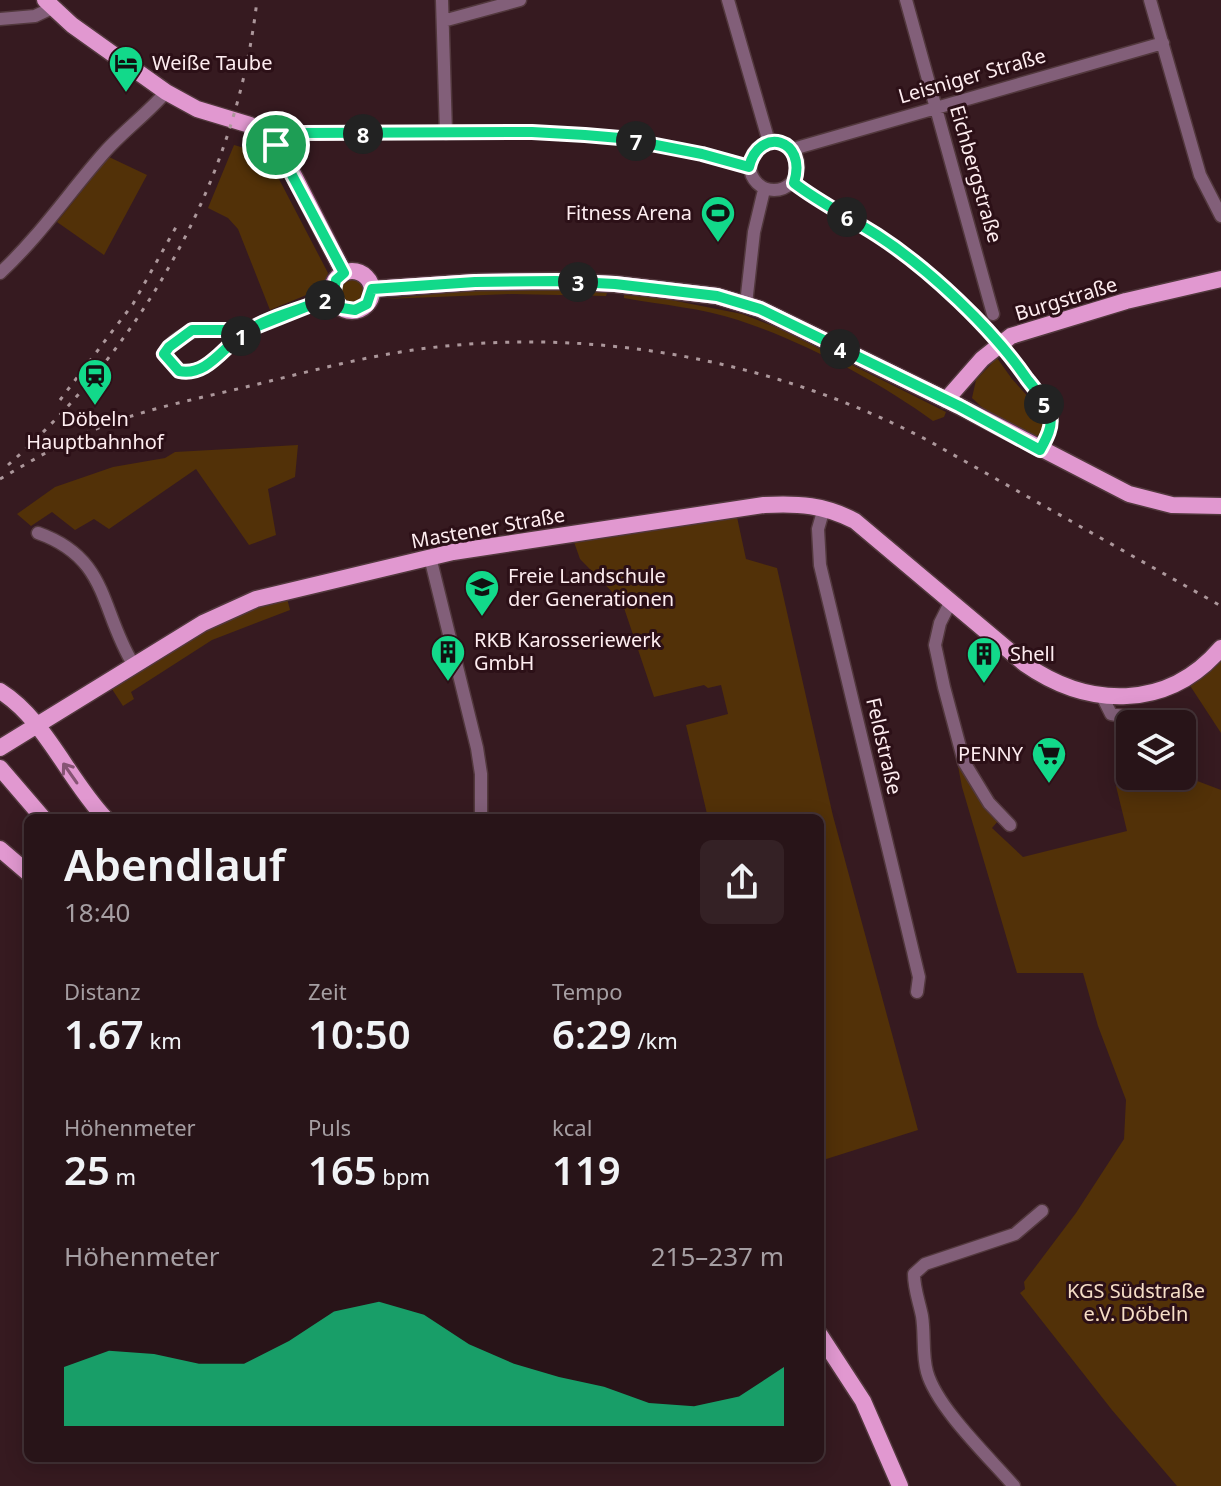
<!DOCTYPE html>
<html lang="de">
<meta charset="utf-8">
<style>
body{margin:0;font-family:"Noto Sans",sans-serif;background:#342125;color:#f1f3f6;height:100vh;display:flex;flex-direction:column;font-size:30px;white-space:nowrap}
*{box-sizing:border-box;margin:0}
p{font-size:26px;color:#a59ea2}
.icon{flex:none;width:44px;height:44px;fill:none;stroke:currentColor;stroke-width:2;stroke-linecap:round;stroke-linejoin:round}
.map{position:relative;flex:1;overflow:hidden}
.sheet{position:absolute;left:24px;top:814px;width:800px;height:648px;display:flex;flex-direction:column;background:#281418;border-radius:12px;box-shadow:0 4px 20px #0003,0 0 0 2px #443337}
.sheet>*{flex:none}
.tools{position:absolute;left:1116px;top:710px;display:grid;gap:16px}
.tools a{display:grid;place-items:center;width:80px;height:80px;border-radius:12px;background:#281418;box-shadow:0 4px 20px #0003,0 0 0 2px #443337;font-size:40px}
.pin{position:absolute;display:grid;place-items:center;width:68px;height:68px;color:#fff;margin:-34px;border:4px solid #fff;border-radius:50%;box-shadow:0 2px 8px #0007}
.km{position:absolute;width:40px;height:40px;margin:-20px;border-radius:50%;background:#222;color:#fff;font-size:22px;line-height:40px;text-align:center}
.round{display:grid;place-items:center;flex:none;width:84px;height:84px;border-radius:12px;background:#342125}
.summary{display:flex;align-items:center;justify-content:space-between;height:136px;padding:0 40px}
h1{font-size:44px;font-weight:600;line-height:60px}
.stats{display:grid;grid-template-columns:repeat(3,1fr);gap:12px;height:136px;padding:8px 40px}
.stats div{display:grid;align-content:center}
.stats b{font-size:40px;font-weight:600}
.stats small{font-size:22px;font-weight:400}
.stats p{font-size:22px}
.chart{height:224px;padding:16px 40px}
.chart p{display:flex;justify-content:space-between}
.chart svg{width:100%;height:144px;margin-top:8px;fill:#12d98a;opacity:.7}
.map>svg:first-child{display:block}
.green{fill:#523108}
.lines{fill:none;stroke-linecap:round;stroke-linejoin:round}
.minor-casing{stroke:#52383d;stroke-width:15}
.major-casing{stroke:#52383d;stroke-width:19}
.minor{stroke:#825f79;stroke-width:12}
.major{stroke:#e198d0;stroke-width:16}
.rail{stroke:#ac979b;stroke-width:3;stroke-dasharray:4 8;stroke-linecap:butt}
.oneway{stroke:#865474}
.route-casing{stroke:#fff;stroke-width:16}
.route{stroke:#12d98a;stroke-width:10}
.labels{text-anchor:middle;stroke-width:6;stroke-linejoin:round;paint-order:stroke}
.poi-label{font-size:20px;fill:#feedf0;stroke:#2c1017;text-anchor:start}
.street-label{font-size:20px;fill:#feedf0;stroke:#2c1017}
.park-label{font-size:20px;fill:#f6dec7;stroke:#2c1017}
</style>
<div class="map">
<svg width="1221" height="1486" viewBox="0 0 1221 1486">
<rect width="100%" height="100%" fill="#361a20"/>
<path class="green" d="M 234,145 L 262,153 L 268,158 L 328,273 L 322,288 L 316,291 L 270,310 L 238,229 L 228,218 L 208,208 Z
M 109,157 L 147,175 L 104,255 L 57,222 Z
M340 292a13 13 0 1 1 26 0a13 13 0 1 1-26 0Z
M 494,288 L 563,288 L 607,293 L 606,296 L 512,294 L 385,299 Z
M 624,295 L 661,298 L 742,314 L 778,328 L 946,412 L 944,417 L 933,421 C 880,382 802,341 738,320 C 702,308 662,305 624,298 Z
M 997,358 L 1012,379 L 1042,412 L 1043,432 L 1037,436 L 1030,435 L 986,411 L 972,398 L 976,380 Z
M 298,445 L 295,477 L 268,489 L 276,535 L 249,545 L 196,469 L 109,529 L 94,519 L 75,530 L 52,512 L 31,526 L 17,514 L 55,487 L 113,467 L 165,458 L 175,452 Z
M 737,517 L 746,559 L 777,568 L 833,816 L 918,1130 L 820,1161 L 820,818 L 708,818 L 686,725 L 728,714 L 721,685 L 708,688 L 704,685 L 654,697 L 622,602 L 580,559 L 574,542 Z
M 287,598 L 290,610 L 212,640 L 131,692 L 134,699 L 123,706 L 112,689 L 209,628 L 247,610 Z
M 1221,654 L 1221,733 L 1187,681 Z
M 958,766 L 983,804 L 998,821 L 992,828 L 1023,857 L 1127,831 L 1116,786 L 1148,780 L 1152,776 L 1167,776 L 1169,779 L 1192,779 L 1221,790 L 1221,1486 L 1177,1486 L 1112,1410 L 1020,1293 L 1025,1289 L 1024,1282 L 1076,1213 L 1124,1139 L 1126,1100 L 1098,1026 L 1083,973 L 1017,973 L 962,787 Z"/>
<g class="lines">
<g class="minor-casing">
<path id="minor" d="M 442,0 L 446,133
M 728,0 L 769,142
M 906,0 L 993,314
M 1150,0 L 1200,175 L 1221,216
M 0,19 L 35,16 L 52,8
M 443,21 L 520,0
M750 166a24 24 0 1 1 48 0a24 24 0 1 1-48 0Z
M 276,145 L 286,138 L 301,133 L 532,132 L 585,135 L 620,138 L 702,154 L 749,167
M 793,149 L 1163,43
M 794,183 C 820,203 849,217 877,235 C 928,268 992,328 1027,379 C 1035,389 1047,402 1050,415 C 1053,427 1046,439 1040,450
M 0,273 C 39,237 68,194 103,154 C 122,132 146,115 166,92
M 746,304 L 754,232 L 764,190
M 248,330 C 218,330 181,323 164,354 L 179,371 C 207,377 224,346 246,332 C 269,315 307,309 333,296
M 824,508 L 818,529 L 820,565 L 919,977 L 917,992
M 38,533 C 109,558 100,610 133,664
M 430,557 L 477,748 L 481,774 L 481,818
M 950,603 L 940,623 L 935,645 L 944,687 L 964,762 L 989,803 L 1010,825
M 1102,696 L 1111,714 L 1147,720 L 1153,724
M 1014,1486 C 989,1457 937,1408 927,1372 C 922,1354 925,1335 922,1316 C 919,1301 914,1289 914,1274 L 925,1264 L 1015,1234 L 1042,1211"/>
</g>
<g class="major-casing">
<path id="major" d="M 45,0 L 72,25 L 166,92 L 197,109 L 250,125 L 270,138 L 288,164 L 344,273
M332 291a20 20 0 1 1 40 0a20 20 0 1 1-40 0Z
M 372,289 L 475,282 L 556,281 L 615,284 L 717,296 L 760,309 L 959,406 L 1129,494 L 1172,505 L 1221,506
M 946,400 L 982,359 L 1011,336 L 1126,301 L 1221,279
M 0,691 C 45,719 68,779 105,818
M 0,748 L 203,623 L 256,599 L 453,552 L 764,505 C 798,503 825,505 855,521 L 1025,664 C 1088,708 1167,711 1221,648
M 0,768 L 43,818
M 0,849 L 28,873
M 820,1335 L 863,1401 L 900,1486"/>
</g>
<use href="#minor" class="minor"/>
<use href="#major" class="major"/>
<path class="rail" d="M 60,400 L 133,304 L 176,227
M 8,465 C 142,347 237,180 257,0
M 0,479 C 31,461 63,442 96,429 C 146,408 202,398 254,385 C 307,372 359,358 413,350 C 590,325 772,359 929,441 L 1221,606"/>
</g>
<defs><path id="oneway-shaft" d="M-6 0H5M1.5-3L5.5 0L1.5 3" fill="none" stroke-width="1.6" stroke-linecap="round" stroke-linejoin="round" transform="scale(2)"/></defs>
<use class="oneway" href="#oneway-shaft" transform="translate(70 773) rotate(-125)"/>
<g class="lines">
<g class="route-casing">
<path id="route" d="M 276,145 L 344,273 L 336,280 L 333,296 L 324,300 C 299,310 269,317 247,331 C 224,345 208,377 179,371 L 164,354 L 169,347 L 192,330 L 248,330 L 333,296 L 342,308 L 355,310 L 367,304 L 372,289 L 475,282 L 556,281 L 615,284 L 717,296 L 760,309 L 959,406 L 1040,450 C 1046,439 1053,427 1050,415 C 1046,402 1035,389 1027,379 C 992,328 928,268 877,235 C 849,217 820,203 794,183 C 808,138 759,126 749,167 L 702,154 L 620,138 L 585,135 L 532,132 L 301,133 L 286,138 L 276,145"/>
</g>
<use href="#route" class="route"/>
</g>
<defs>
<g id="hotel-pin" transform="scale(1.8)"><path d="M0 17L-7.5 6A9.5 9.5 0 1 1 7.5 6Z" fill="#12d98a" stroke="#2c1017"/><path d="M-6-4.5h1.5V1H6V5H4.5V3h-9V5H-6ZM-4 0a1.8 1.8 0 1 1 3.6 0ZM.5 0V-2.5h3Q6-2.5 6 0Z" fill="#111"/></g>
<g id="stadium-pin" transform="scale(1.8)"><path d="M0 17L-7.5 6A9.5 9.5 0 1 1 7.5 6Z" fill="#12d98a" stroke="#2c1017"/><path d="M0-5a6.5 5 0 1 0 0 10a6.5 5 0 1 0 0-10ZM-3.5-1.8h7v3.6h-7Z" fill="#111"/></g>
<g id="station-pin" transform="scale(1.8)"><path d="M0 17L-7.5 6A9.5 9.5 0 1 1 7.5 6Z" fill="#12d98a" stroke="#2c1017"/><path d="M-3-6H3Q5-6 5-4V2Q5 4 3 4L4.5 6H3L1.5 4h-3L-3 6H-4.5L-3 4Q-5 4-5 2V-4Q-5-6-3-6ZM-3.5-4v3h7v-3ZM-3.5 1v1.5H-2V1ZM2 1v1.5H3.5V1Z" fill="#111"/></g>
<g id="school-pin" transform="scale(1.8)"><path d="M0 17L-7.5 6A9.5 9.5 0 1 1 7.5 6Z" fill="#12d98a" stroke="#2c1017"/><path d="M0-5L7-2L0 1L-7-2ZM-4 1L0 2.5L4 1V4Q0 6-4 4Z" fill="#111"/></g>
<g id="building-pin" transform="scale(1.8)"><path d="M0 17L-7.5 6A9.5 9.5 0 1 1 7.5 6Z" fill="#12d98a" stroke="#2c1017"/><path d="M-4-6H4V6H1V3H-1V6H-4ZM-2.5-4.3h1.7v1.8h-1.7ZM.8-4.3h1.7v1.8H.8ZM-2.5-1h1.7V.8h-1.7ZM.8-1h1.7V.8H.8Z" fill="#111"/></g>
<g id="supermarket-pin" transform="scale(1.8)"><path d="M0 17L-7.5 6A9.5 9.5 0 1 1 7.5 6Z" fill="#12d98a" stroke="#2c1017"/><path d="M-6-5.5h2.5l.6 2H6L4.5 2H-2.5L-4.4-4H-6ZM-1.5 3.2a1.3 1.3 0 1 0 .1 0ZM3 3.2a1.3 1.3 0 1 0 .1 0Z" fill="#111"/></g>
</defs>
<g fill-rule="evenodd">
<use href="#hotel-pin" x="126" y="63"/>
<use href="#stadium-pin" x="718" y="213"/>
<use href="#station-pin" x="95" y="376"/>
<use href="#school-pin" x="482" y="587"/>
<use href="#building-pin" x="448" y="652"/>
<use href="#building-pin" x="984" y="654"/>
<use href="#supermarket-pin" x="1049" y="754"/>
</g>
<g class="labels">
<g class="poi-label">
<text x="152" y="70">Weiße Taube</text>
<text x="692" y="220" text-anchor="end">Fitness Arena</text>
<text x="95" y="426" text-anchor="middle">Döbeln<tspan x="95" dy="23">Hauptbahnhof</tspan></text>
<text x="508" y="583">Freie Landschule<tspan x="508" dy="23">der Generationen</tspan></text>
<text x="474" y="647">RKB Karosseriewerk<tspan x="474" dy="23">GmbH</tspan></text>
<text x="1010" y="661">Shell</text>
<text x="1023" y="761" text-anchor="end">PENNY</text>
</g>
<g class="street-label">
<text transform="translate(972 76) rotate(-16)" y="7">Leisniger Straße</text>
<text transform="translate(976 174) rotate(74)" y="7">Eichbergstraße</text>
<text transform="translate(1066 299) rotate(-17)" y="7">Burgstraße</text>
<text transform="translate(488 528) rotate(-10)" y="7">Mastener Straße</text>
<text transform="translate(884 746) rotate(77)" y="7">Feldstraße</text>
</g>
<g class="park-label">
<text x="1136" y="1298">KGS Südstraße<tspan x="1136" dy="23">e.V. Döbeln</tspan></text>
</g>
</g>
</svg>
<div class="tools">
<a><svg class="icon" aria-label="layers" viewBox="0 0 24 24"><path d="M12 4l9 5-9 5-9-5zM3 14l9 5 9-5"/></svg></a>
</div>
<div class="pin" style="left:276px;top:145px;background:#1e9e55"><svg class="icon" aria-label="arrive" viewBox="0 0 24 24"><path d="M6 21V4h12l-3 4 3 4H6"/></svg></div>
<b class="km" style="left:241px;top:336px">1</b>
<b class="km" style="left:325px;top:300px">2</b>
<b class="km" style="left:578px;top:282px">3</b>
<b class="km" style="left:840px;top:349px">4</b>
<b class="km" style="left:1044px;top:404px">5</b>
<b class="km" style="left:847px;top:217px">6</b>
<b class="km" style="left:636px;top:141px">7</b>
<b class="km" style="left:363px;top:134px">8</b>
<section class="sheet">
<div class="summary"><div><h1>Abendlauf</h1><p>18:40</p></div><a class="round"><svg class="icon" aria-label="share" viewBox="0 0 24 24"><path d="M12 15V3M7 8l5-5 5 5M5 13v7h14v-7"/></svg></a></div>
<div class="stats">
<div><p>Distanz</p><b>1.67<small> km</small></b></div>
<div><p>Zeit</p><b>10:50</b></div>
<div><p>Tempo</p><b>6:29<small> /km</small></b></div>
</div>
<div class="stats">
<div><p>Höhenmeter</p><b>25<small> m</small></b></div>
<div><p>Puls</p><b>165<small> bpm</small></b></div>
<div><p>kcal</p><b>119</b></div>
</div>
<div class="chart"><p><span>Höhenmeter</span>215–237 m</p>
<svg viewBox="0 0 160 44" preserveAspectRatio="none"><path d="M0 44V26L10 21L20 22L30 25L40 25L50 18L60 9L70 6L80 10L90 19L100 25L110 29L120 32L130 37L140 38L150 35L160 26V44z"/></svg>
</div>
</section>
</div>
